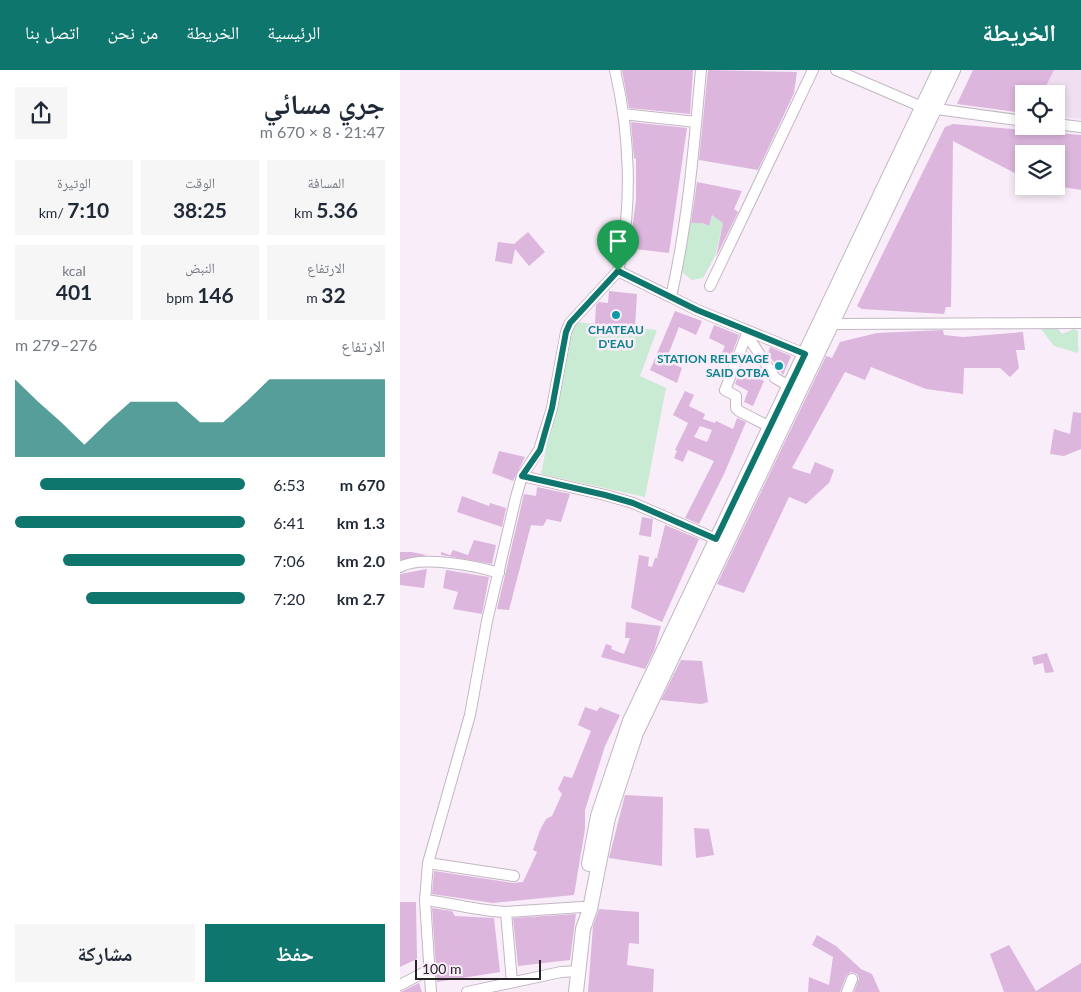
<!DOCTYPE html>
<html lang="ar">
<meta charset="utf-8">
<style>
body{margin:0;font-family:Lato,"Noto Naskh Arabic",sans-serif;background:#f6f6f7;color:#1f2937;direction:rtl;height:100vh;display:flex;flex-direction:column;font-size:19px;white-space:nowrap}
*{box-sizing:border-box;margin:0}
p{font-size:16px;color:#747a83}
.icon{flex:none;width:28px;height:28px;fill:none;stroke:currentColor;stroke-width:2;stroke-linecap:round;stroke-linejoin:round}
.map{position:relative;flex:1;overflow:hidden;direction:ltr}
.details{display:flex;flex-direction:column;background:#fff;width:400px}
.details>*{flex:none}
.controls{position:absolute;left:615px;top:15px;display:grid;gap:10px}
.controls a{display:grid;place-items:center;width:50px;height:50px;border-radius:0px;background:#fff;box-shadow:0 2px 8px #0003;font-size:25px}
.scale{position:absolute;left:15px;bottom:12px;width:126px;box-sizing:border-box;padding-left:5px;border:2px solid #282428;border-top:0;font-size:14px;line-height:18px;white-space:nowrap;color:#282428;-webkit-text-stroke:4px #f9edf9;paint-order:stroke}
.pin{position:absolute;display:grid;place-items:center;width:42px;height:42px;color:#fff;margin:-51px -21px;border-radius:50% 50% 50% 0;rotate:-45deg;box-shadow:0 0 5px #0007}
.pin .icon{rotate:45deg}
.round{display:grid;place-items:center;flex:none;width:52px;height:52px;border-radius:0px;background:#f6f6f7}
.summary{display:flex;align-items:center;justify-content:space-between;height:85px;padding:0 15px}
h1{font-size:28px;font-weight:700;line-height:38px}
.stats{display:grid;grid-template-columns:repeat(3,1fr);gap:8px;height:85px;padding:5px 15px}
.stats div{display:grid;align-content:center;border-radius:0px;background:#f6f6f7;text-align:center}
.stats b{font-size:21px;font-weight:700}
.stats small{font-size:14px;font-weight:400}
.stats p{font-size:14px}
.chart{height:140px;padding:10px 15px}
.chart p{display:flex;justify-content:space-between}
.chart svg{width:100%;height:90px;margin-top:5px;fill:#0f766e;opacity:.7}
.cta{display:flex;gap:10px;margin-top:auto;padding:10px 15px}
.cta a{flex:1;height:58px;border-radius:0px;background:#0f766e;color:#fff;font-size:20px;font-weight:700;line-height:58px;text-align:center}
.cta a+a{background:#f6f6f7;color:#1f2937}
ul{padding:0 15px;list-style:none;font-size:16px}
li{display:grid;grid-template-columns:80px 60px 1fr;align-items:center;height:38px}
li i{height:12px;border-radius:6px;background:#0f766e}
header{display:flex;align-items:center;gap:30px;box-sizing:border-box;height:70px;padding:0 25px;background:#0f766e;color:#fff}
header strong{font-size:24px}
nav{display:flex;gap:28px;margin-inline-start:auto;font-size:18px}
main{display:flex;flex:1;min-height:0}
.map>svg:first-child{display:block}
.built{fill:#f0dff1}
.green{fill:#c9ead3}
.building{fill:#ddb6de;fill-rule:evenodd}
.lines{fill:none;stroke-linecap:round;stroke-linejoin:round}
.minor-casing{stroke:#c2b7c3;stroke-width:12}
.major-casing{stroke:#c2b7c3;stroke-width:16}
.minor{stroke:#fff;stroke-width:10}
.major{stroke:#fff;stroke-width:14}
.route-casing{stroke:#fff;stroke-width:10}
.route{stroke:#0f766e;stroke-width:6}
.culture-dot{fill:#0f9aa8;stroke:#f9edf9;stroke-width:2}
.labels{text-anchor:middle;stroke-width:5;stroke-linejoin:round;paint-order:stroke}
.culture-label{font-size:12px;font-weight:bold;fill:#0d838f;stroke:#f9edf9}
</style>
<header>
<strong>الخريطة</strong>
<nav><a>الرئيسية</a><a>الخريطة</a><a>من نحن</a><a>اتصل بنا</a></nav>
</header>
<main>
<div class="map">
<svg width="681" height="922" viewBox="0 0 681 922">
<rect width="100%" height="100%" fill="#f9edf9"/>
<path class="built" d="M 654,0 L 681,0 L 681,49 L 656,46 L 656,24 L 642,24 Z"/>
<path class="green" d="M 312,145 L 323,153 L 315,186 L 303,208 L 292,210 L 282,202 L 290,153 L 302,153 L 309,156 Z
M 175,252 L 257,260 L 240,306 L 266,318 L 245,427 L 141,404 L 171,254 Z
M 641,259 L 658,259 L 662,264 L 674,259 L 678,261 C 677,271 679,275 678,283 L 654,276 Z"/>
<path class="building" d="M 222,0 L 293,0 L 290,44 L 229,38 Z
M 308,0 L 397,2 L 394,23 L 358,100 L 299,90 Z
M 573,0 L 654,0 L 642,24 L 624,24 L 624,43 L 557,34 Z
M 231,52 L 287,58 L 269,183 L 235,179 L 235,175 L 230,174 L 236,130 L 236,89 L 234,88 Z
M 553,54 L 681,65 L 681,120 L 656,116 L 656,84 L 624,84 L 624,108 L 553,71 L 551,237 L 546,237 L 544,244 L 462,239 L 457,236 L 545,57 Z
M 297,112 L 342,121 L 334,139 L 338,142 L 316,187 L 323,153 L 312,145 L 309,156 L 302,153 L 291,153 Z
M 128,162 L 145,182 L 129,196 L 115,179 L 112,194 L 95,191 L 98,172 L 114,174 Z
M 209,221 L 237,224 L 235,258 L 195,254 L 196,235 L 199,232 L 208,233 Z
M 275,241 L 302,251 L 296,265 L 279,257 L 266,290 L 282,298 L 277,313 L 250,300 Z
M 314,255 L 339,265 L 329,291 L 320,287 L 325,276 L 309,268 Z
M 543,260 L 544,265 L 563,267 L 623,262 L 625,280 L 616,280 L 619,298 L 610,307 L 600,298 L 564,298 L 563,324 L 526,319 L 471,297 L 465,310 L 445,302 L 392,398 L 410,404 L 415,392 L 434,400 L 429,413 L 406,434 L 389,427 L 344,523 L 317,514 L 426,286 L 432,288 L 440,272 L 477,263 Z
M 370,277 L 391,286 L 383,305 L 368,284 Z
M 340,300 L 364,311 L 353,336 L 344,332 L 348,321 L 335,314 Z
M 285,321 L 294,325 L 289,336 L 305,344 L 303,349 L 315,353 L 316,351 L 333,359 L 337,348 L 346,352 L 324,404 L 299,454 L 285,448 L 314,391 L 288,380 L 283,392 L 274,388 L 277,381 L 275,380 L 288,353 L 273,345 ZM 300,356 L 312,360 L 307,372 L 294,367 Z
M 673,342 L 681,343 L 681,379 L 664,386 L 650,384 L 654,359 L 670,364 Z
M 99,381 L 125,387 L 113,411 L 92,403 Z
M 137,417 L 170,424 L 161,452 L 147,449 L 143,456 L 131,455 L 109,540 L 97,539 L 124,424 L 136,426 Z
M 62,426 L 89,436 L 90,433 L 106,438 L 102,457 L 57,442 Z
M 242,447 L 253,449 L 251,467 L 239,465 Z
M 265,455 L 299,469 L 262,552 L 231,538 L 239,485 L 249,487 L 248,496 L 252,497 L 255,488 L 257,488 Z
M 74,470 L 96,475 L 92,494 L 41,485 L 41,482 L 50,485 L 53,480 L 68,485 Z
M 0,482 L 11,482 L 27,485 L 0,490 Z
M 27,499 L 24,518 L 0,515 L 0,504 Z
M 46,500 L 89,507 L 82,544 L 53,539 L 58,522 L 43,518 Z
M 226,552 L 261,556 L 254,581 L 245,599 L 201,587 L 206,574 L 212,576 L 211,579 L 224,584 L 230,568 L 225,568 Z
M 647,583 L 654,602 L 645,603 L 643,593 L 634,595 L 632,587 Z
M 281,590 L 302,591 L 308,632 L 301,634 L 261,630 Z
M 185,637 L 197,641 L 200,637 L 220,645 L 205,676 L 185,740 L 185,759 L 174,825 L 93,833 L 32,824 L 34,801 L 113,813 L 123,812 L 137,782 L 133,780 L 140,760 L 146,749 L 152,746 L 162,724 L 158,719 L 164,706 L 172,708 L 191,661 L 178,655 Z
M 225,725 L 263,727 L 262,796 L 209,788 Z
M 294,758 L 309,759 L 314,785 L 296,788 Z
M 0,832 L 16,832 L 17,889 L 0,897 Z
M 32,838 L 52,841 L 55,846 L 94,848 L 100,902 L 37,912 Z
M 199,839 L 239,842 L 239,874 L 229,873 L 227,895 L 254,899 L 253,922 L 188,922 L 193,856 Z
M 176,844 L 170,890 L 118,896 L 113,848 Z
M 417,865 L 436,876 L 461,899 L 472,904 L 480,922 L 454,922 L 459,908 L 457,904 L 451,902 L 446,906 L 440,922 L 408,922 L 409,907 L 429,915 L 433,887 L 412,875 Z
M 609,875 L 636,921 L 681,893 L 681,922 L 604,922 L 590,884 Z
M 19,913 L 22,922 L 0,922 L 3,921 Z"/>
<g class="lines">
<g class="minor-casing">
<path id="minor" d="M 215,0 C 230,64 233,137 218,201 L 271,227
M 301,0 C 294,76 288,152 271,227 L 297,240 L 405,284
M 436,0 L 522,37 L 624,51
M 223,44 L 296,52
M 656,54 L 681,57
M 310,216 L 413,0
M 431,254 L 681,253
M 348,261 L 325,320 L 336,326 L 336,338 L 339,341 L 370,357
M 347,265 L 375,308 L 389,316
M 122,406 L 205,425 L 233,433 L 316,469
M 0,497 C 20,485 77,496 99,503
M 28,793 L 114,806
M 25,830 C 52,833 79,841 106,842
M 112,912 L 106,842 L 182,837
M 0,915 L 29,900
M 31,922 L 25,830 L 28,793 L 70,645 L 87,551 L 116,427 L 122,406 L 139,380 L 152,338 L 166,262 L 170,253 L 218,201
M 67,922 L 161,902 L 178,901
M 447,922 L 452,909"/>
</g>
<g class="major-casing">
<path id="major" d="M 189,794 L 198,746 L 230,651 L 540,0
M 176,922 L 183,859 L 190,839 L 208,748 L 236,663 L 553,0"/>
</g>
<use href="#minor" class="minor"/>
<use href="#major" class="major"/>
</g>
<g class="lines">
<g class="route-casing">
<path id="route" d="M 218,201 L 297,240 L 405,284 L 316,469 L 233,433 L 205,425 L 122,406 L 140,380 L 152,338 L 166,262 L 170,253 Z"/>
</g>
<use href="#route" class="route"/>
</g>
<g class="culture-dot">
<circle cx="216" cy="245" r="5"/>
<circle cx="379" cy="296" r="5"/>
</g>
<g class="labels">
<g class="culture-label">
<text x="216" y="264">CHATEAU<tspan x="216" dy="14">D'EAU</tspan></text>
<text x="369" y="293" text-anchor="end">STATION RELEVAGE<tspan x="369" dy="14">SAID OTBA</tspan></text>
</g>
</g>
</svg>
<div class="controls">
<a><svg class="icon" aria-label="locate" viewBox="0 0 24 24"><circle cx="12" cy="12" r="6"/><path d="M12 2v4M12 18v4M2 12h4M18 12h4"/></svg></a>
<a><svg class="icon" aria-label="layers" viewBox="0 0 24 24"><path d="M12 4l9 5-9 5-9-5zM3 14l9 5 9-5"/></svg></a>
</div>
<div class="scale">100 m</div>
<div class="pin" style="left:218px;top:201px;background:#1e9e55"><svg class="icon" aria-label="arrive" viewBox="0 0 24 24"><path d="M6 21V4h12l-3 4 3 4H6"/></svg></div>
</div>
<section class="details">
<div class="summary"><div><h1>جري مسائي</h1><p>21:47 · 8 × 670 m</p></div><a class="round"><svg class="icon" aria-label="share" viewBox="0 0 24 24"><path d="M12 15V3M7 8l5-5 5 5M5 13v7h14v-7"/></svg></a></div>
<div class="stats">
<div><p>المسافة</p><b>5.36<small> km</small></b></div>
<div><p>الوقت</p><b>38:25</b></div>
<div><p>الوتيرة</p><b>7:10<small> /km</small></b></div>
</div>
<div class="stats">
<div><p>الارتفاع</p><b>32<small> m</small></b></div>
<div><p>النبض</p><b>146<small> bpm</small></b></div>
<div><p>kcal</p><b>401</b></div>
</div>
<div class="chart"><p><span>الارتفاع</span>276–279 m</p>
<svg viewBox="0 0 160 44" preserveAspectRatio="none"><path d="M0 44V6L10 17L20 27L30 38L40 27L50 17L60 17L70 17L80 27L90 27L100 17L110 6L120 6L130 6L140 6L150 6L160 6V44z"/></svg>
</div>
<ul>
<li><b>670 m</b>6:53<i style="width:89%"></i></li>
<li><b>1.3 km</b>6:41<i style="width:100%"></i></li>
<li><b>2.0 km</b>7:06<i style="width:79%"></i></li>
<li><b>2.7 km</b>7:20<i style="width:69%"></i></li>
</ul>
<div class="cta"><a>حفظ</a><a>مشاركة</a></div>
</section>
</main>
